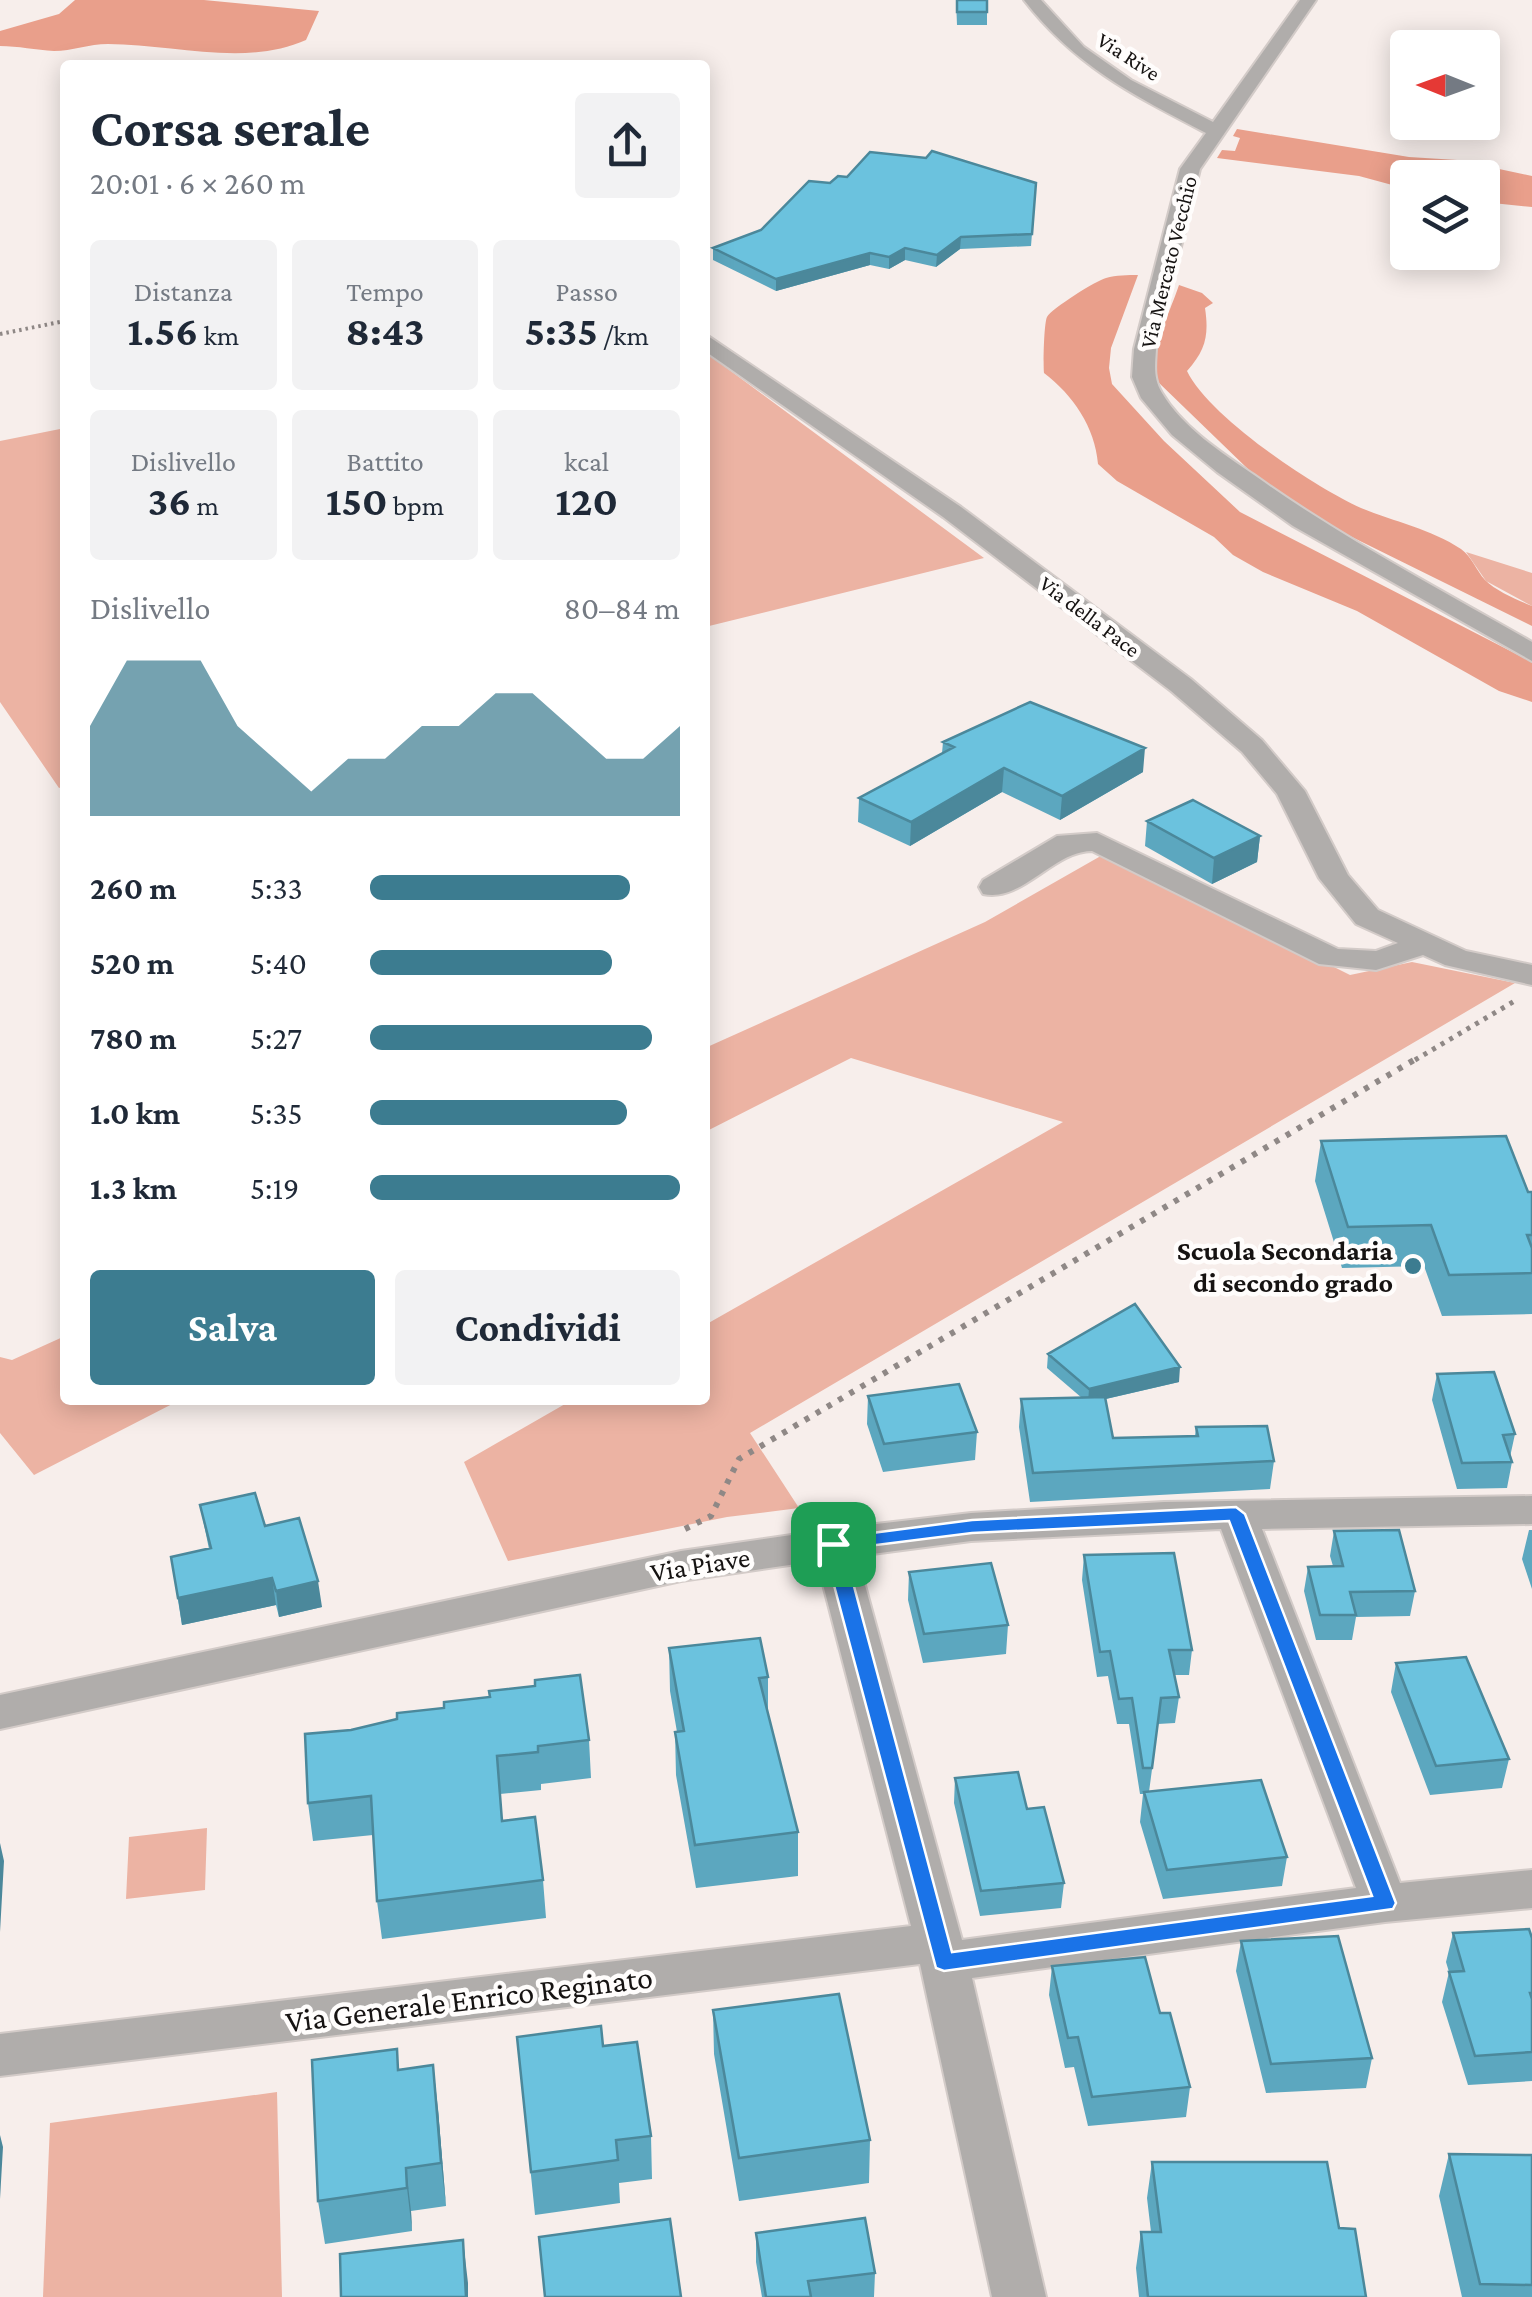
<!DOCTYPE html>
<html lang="it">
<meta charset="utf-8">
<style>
body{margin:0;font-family:"Crimson Pro",serif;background:#f2f2f3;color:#1f2937;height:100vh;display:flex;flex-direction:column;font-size:38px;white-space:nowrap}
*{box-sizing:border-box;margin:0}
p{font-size:32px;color:#747a83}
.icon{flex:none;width:55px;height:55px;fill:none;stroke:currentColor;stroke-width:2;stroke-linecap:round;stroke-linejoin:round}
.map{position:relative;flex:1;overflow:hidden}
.details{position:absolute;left:60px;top:60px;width:650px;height:1345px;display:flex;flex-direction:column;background:#fff;border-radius:10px;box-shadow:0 5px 25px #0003}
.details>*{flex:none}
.needle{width:65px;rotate:271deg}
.buttons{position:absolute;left:1390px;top:30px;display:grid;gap:20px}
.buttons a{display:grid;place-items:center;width:110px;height:110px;border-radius:10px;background:#fff;box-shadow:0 5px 25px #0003;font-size:50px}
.pin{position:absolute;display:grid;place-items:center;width:85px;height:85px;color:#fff;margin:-42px;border-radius:20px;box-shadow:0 5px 15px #0006}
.round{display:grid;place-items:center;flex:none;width:105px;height:105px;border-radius:10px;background:#f2f2f3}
.summary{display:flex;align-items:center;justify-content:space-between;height:170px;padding:0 30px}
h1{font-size:55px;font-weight:700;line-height:75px}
.stats{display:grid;grid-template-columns:repeat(3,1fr);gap:15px;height:170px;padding:10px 30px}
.stats div{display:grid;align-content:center;border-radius:10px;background:#f2f2f3;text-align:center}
.stats b{font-size:42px;font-weight:700}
.stats small{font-size:28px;font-weight:400}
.stats p{font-size:28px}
.chart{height:280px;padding:20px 30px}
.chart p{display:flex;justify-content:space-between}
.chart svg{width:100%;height:180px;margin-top:10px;fill:#3c7c90;opacity:.7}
.primary-button{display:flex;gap:20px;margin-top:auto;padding:20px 30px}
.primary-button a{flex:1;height:115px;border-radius:10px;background:#3c7c90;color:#fff;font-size:40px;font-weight:700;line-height:115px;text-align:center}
.primary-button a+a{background:#f2f2f3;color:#1f2937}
ul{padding:0 30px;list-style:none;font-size:32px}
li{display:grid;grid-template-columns:160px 120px 1fr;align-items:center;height:75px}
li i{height:25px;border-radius:12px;background:#3c7c90}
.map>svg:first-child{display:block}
.green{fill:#ecb3a3}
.forest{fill:#e99f8b}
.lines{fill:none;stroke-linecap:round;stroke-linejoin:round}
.street-casing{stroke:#d3cbc8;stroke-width:4}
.path-far2{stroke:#8f8886;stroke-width:4;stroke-dasharray:2.5 4;stroke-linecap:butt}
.path-far1{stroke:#8f8886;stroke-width:5;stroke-dasharray:4 6;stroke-linecap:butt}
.path{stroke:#8f8886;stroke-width:6;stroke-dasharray:5 8;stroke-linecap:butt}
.street{fill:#b0adab;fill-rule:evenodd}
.wall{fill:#5ca7bf}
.shaded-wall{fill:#4b889b}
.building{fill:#6bc2de;stroke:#4b889b;stroke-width:2.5}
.route{fill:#1a73e8;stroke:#fff;stroke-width:2.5;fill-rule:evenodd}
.poi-dot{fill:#3c7c90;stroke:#fffdfc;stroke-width:4}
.labels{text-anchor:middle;stroke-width:9;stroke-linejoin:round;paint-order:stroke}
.far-street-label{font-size:22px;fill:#161312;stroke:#fffdfc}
.poi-label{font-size:28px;font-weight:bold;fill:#161312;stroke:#fffdfc;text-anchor:end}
.street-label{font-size:28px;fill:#161312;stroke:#fffdfc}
.near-street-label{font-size:32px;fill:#161312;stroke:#fffdfc}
</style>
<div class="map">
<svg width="1532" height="2297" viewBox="0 0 1532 2297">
<rect width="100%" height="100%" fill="#f7eeeb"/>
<path class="green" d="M 705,352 L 724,366 L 984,558 L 705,627 Z
M 65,428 L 65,786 L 59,788 L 0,702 L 0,441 Z
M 1466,552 L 1532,573 L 1532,606 L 1486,581 Z
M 1106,853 L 1350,975 L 1412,962 L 1515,983 L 750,1433 L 799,1508 L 727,1517 L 508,1561 L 464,1462 L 572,1400 L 705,1400 L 705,1325 L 1063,1122 L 851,1058 L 705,1132 L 705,1048 L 985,922 Z
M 65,1336 L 65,1400 L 180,1400 L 34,1475 L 0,1433 L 0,1357 L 12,1360 Z
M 207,1828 L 205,1890 L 126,1899 L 129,1837 Z
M 277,2092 L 282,2297 L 43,2297 L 50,2123 Z"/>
<path class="forest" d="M 75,0 L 204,0 L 319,11 L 306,40 C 246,67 172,44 108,44 C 89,44 72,51 54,51 C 36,50 18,46 0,46 L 0,31 L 59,14 Z
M 1237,129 L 1409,157 L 1457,160 L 1532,176 L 1532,207 L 1483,202 L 1482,178 L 1408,178 L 1407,189 L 1359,176 L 1217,158 L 1222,150 L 1235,151 L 1240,138 L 1233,136 Z
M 1138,275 L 1111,348 L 1109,368 L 1112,384 L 1164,441 L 1240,512 L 1532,662 L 1532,702 L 1499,691 L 1357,611 L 1263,572 L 1233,555 L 1214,537 L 1117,481 L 1098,464 C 1095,427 1073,395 1044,373 C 1043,365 1044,323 1047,317 C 1051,309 1097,280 1106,278 C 1116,275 1128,275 1138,275 Z
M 1179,285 L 1202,293 L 1213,303 L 1205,308 C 1209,335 1206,350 1187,371 C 1209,417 1314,487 1361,508 C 1395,522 1431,529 1461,549 C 1472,557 1476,570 1485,580 C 1496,591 1517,600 1532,606 L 1532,626 L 1283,503 L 1157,381 C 1150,349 1169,315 1179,285 Z"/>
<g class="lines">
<g class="street-casing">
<path id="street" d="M 1024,0 L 1041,0 L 1084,47 L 1131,80 L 1213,122 L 1300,0 L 1316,0 L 1200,169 L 1156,349 C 1155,366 1153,378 1162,393 C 1183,428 1222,453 1254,475 C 1342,538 1438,588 1532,642 L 1532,661 L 1293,526 L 1217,472 L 1172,435 L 1141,398 L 1132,377 L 1134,349 L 1180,169 L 1206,133 C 1133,95 1075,66 1024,0 Z
M 705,334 L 961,507 L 1191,679 L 1262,740 L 1305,791 L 1348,875 L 1378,910 L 1466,951 L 1532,965 L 1532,985 L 1445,965 L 1423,955 L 1376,970 L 1319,964 L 1092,851 C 1053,851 1022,903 983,894 L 979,887 L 983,880 L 1057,836 L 1097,833 L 1338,949 L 1376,951 L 1398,943 L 1356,924 L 1319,878 L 1277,794 L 1242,752 L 1171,691 L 943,517 L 705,351 Z
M 1532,1496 L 1532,1524 L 1262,1529 L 1400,1883 L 1532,1870 L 1532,1908 L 1385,1922 L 972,1978 L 1046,2297 L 992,2297 L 920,1964 L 0,2076 L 0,2034 L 911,1926 L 817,1561 L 681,1581 L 0,1729 L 0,1695 L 681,1551 L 833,1529 L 971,1513 L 1164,1502 ZM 1221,1529 L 1356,1888 L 962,1940 L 857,1556 L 971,1541 Z"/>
</g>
<path class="path-far2" d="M 0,334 L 65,321"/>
<path class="path-far1" d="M 1415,1060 L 1518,999"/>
<path class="path" d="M 685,1529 L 711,1516 L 739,1459 L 1419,1057"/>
<use href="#street" class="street"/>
</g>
<path class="wall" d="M 956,0 L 987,0 L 987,25 L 957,25 Z
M 1036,183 L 1031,246 L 960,249 L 936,267 L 905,260 L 889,269 L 870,265 L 776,291 L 713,260 L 713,248 L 761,230 Z
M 943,742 L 1143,772 L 1060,820 L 1002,792 L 910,846 L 858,822 L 859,798 L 942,753 Z
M 1147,821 L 1260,836 L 1257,862 L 1212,884 L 1145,846 Z
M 1321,1141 L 1532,1192 L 1532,1314 L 1442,1316 L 1424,1266 L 1342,1268 L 1315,1181 Z
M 1048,1354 L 1179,1382 L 1106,1399 L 1113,1438 L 1195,1436 L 1196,1427 L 1274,1461 L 1270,1489 L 1030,1502 L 1019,1427 L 1021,1399 L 1082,1398 L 1047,1368 Z
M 1437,1374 L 1515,1434 L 1510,1457 L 1512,1462 L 1507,1488 L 1457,1489 L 1432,1400 Z
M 868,1396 L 977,1432 L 975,1460 L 883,1472 L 867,1424 Z
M 200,1505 L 265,1526 L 322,1607 L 279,1617 L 276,1605 L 182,1625 L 171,1557 L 209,1549 Z
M 1529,1530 L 1532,1530 L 1532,1589 L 1522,1559 Z
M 1334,1531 L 1415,1591 L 1410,1616 L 1356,1617 L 1352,1640 L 1316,1640 L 1304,1591 L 1308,1567 L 1333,1566 L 1330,1556 Z
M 1084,1555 L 1192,1650 L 1189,1675 L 1174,1675 L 1179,1697 L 1175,1723 L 1158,1724 L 1149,1792 L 1287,1857 L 1282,1886 L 1163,1899 L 1140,1822 L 1143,1794 L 1140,1794 L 1129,1724 L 1117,1724 L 1108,1676 L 1097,1677 L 1082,1580 Z
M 909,1572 L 1008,1625 L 1006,1654 L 923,1663 L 908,1600 Z
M 669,1648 L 768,1677 L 768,1716 L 798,1832 L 798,1876 L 696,1888 L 676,1775 L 675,1732 L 677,1732 L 670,1691 Z
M 1396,1663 L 1509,1759 L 1502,1788 L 1430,1795 L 1391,1692 Z
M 305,1734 L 589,1740 L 591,1778 L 541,1784 L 541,1790 L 500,1794 L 502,1821 L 543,1880 L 546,1918 L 382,1939 L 377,1901 L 373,1835 L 313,1841 L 308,1803 Z
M 955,1778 L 1027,1809 L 1064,1883 L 1061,1908 L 980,1916 L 954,1803 Z
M 1453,1933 L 1532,1938 L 1532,2081 L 1468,2085 L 1442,2002 L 1449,1972 L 1446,1962 Z
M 1241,1941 L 1372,2058 L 1366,2088 L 1266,2093 L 1236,1971 Z
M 1052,1966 L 1160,2013 L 1190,2087 L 1186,2117 L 1088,2126 L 1074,2067 L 1065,2068 L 1049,1995 Z
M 713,2010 L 870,2140 L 869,2183 L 739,2201 L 714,2054 Z
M 517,2037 L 603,2046 L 651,2136 L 652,2179 L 619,2183 L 620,2203 L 535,2215 Z
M 399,2070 L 438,2109 L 446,2206 L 411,2211 L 412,2231 L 325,2244 L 318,2201 Z
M 1449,2154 L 1532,2155 L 1532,2297 L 1462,2297 L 1439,2196 Z
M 1152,2162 L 1339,2228 L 1366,2297 L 1139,2297 L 1136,2268 L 1141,2232 L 1151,2232 L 1147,2198 Z
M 756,2233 L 875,2273 L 874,2297 L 762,2297 L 756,2262 Z"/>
<path class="shaded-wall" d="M 961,237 L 960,249 L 936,267 L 937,255 Z
M 905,248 L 905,260 L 889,269 L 889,257 Z
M 870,253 L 870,265 L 776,291 L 776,279 Z
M 1145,748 L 1143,772 L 1060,820 L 1062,796 Z
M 1004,768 L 1002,792 L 910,846 L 911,822 Z
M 1260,836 L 1257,862 L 1212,884 L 1214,858 Z
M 1180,1367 L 1179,1382 L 1088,1403 L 1089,1389 Z
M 272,1578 L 276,1605 L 182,1625 L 178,1598 Z
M 318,1581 L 322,1607 L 279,1617 L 276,1591 Z
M 0,1843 L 4,1861 L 0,1932 Z
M 433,2065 L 438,2109 L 446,2206 L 441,2163 Z
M 0,2135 L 3,2147 L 0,2199 Z
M 406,2168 L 411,2211 L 412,2231 L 407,2188 Z
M 463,2240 L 468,2283 L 468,2297 L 466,2297 Z"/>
<path class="building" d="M 957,0 L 987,0 L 987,12 L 957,12 Z
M 932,151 L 1036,183 L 1032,234 L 961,237 L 937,255 L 905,248 L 889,257 L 870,253 L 776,279 L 713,248 L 761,230 L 809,181 L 830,183 L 838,176 L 847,177 L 870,152 L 926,158 Z
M 1030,702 L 1145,748 L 1062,796 L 1004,768 L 911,822 L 859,798 L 954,747 L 943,742 Z
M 1193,800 L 1260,836 L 1214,858 L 1147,821 Z
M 1506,1136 L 1528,1192 L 1532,1192 L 1532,1235 L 1527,1235 L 1532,1248 L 1532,1273 L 1449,1275 L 1431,1225 L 1348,1227 L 1321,1141 Z
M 1135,1304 L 1180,1367 L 1089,1389 L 1048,1354 Z
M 1494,1372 L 1515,1434 L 1503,1435 L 1512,1462 L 1462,1463 L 1437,1374 Z
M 959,1384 L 977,1432 L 884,1444 L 868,1396 Z
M 1105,1397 L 1113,1438 L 1198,1436 L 1196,1427 L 1267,1426 L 1274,1461 L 1033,1473 L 1021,1399 Z
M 255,1493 L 265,1526 L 299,1518 L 318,1581 L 276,1591 L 272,1578 L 178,1598 L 171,1557 L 211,1548 L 200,1505 Z
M 1399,1530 L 1415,1591 L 1350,1592 L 1356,1615 L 1320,1615 L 1308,1567 L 1343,1566 L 1334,1531 Z
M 1174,1553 L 1192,1650 L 1169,1650 L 1179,1697 L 1161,1698 L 1152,1768 L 1143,1768 L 1132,1698 L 1119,1699 L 1110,1651 L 1100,1652 L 1084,1555 Z
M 991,1563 L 1008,1625 L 924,1634 L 909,1572 Z
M 760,1638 L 768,1677 L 759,1678 L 798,1832 L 695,1845 L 675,1732 L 684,1731 L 669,1648 Z
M 1466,1657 L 1509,1759 L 1436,1766 L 1396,1663 Z
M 580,1675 L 589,1740 L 538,1746 L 538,1752 L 497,1756 L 502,1821 L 535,1817 L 543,1880 L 377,1901 L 371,1796 L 308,1803 L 305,1734 L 351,1730 L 397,1719 L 397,1713 L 444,1708 L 444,1702 L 490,1697 L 489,1691 L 535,1686 L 535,1680 Z
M 1018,1772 L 1027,1809 L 1044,1807 L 1064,1883 L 981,1891 L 955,1778 Z
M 1261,1780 L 1287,1857 L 1167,1870 L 1144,1792 Z
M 1529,1929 L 1532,1938 L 1532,1993 L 1530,1993 L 1532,1999 L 1532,2052 L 1475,2056 L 1449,1972 L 1464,1971 L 1453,1933 Z
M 1338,1936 L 1372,2058 L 1271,2064 L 1241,1941 Z
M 1145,1957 L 1160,2013 L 1170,2013 L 1190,2087 L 1092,2097 L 1078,2037 L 1068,2038 L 1052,1966 Z
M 839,1994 L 870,2140 L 739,2158 L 713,2010 Z
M 601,2026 L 603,2046 L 637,2042 L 651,2136 L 616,2140 L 618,2160 L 531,2172 L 517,2037 Z
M 397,2049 L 398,2070 L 433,2065 L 441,2163 L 406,2168 L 407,2188 L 318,2201 L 312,2060 Z
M 1449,2154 L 1532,2155 L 1532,2285 L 1480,2284 Z
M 1152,2162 L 1327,2162 L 1339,2228 L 1355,2229 L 1366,2297 L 1148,2297 L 1141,2232 L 1161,2232 Z
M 865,2218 L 875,2273 L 808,2281 L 811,2297 L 766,2297 L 756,2233 Z
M 670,2219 L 681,2297 L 545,2297 L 539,2237 Z
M 463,2240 L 466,2297 L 341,2297 L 340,2254 Z"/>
<path class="route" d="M 1236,1507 L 1245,1514 L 1396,1903 L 1393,1909 L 944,1971 L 936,1968 L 823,1544 L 826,1539 L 972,1520 ZM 1229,1521 L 1372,1896 L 952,1952 L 844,1549 L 972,1533 Z"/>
<circle class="poi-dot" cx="1413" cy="1266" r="10"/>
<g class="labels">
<g class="far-street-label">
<text transform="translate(1129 56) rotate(33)" y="8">Via Rive</text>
<text transform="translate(1168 262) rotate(-76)" y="8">Via Mercato Vecchio</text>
<text transform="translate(1090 616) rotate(37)" y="8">Via della Pace</text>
</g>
<g class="poi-label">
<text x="1393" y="1260">Scuola Secondaria<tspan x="1393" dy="32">di secondo grado</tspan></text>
</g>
<g class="street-label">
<text transform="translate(700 1564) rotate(-9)" y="10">Via Piave</text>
</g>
<g class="near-street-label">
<text transform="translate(469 1999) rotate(-7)" y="11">Via Generale Enrico Reginato</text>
</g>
</g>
</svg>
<div class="buttons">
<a><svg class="needle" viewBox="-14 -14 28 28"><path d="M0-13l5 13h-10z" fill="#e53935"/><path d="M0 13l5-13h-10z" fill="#747a83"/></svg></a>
<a><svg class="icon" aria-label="layers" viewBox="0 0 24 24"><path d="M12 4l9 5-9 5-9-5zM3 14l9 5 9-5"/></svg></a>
</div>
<div class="pin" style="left:833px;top:1544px;background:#1e9e55"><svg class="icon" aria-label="arrive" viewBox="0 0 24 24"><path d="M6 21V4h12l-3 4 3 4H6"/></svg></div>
<section class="details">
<div class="summary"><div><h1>Corsa serale</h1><p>20:01 · 6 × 260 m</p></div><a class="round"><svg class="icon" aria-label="share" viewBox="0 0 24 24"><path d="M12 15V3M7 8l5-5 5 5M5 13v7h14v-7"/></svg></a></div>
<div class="stats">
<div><p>Distanza</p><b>1.56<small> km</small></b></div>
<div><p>Tempo</p><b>8:43</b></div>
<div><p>Passo</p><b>5:35<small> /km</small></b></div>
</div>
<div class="stats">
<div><p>Dislivello</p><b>36<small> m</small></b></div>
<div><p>Battito</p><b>150<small> bpm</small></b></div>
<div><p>kcal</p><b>120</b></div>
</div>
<div class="chart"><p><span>Dislivello</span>80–84 m</p>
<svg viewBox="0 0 160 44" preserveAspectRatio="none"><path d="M0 44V22L10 6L20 6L30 6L40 22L50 30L60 38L70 30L80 30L90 22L100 22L110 14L120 14L130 22L140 30L150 30L160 22V44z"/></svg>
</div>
<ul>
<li><b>260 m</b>5:33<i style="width:84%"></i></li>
<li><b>520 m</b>5:40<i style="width:78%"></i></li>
<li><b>780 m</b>5:27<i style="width:91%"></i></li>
<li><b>1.0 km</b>5:35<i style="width:83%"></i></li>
<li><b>1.3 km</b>5:19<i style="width:100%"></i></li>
</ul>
<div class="primary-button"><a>Salva</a><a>Condividi</a></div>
</section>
</div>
